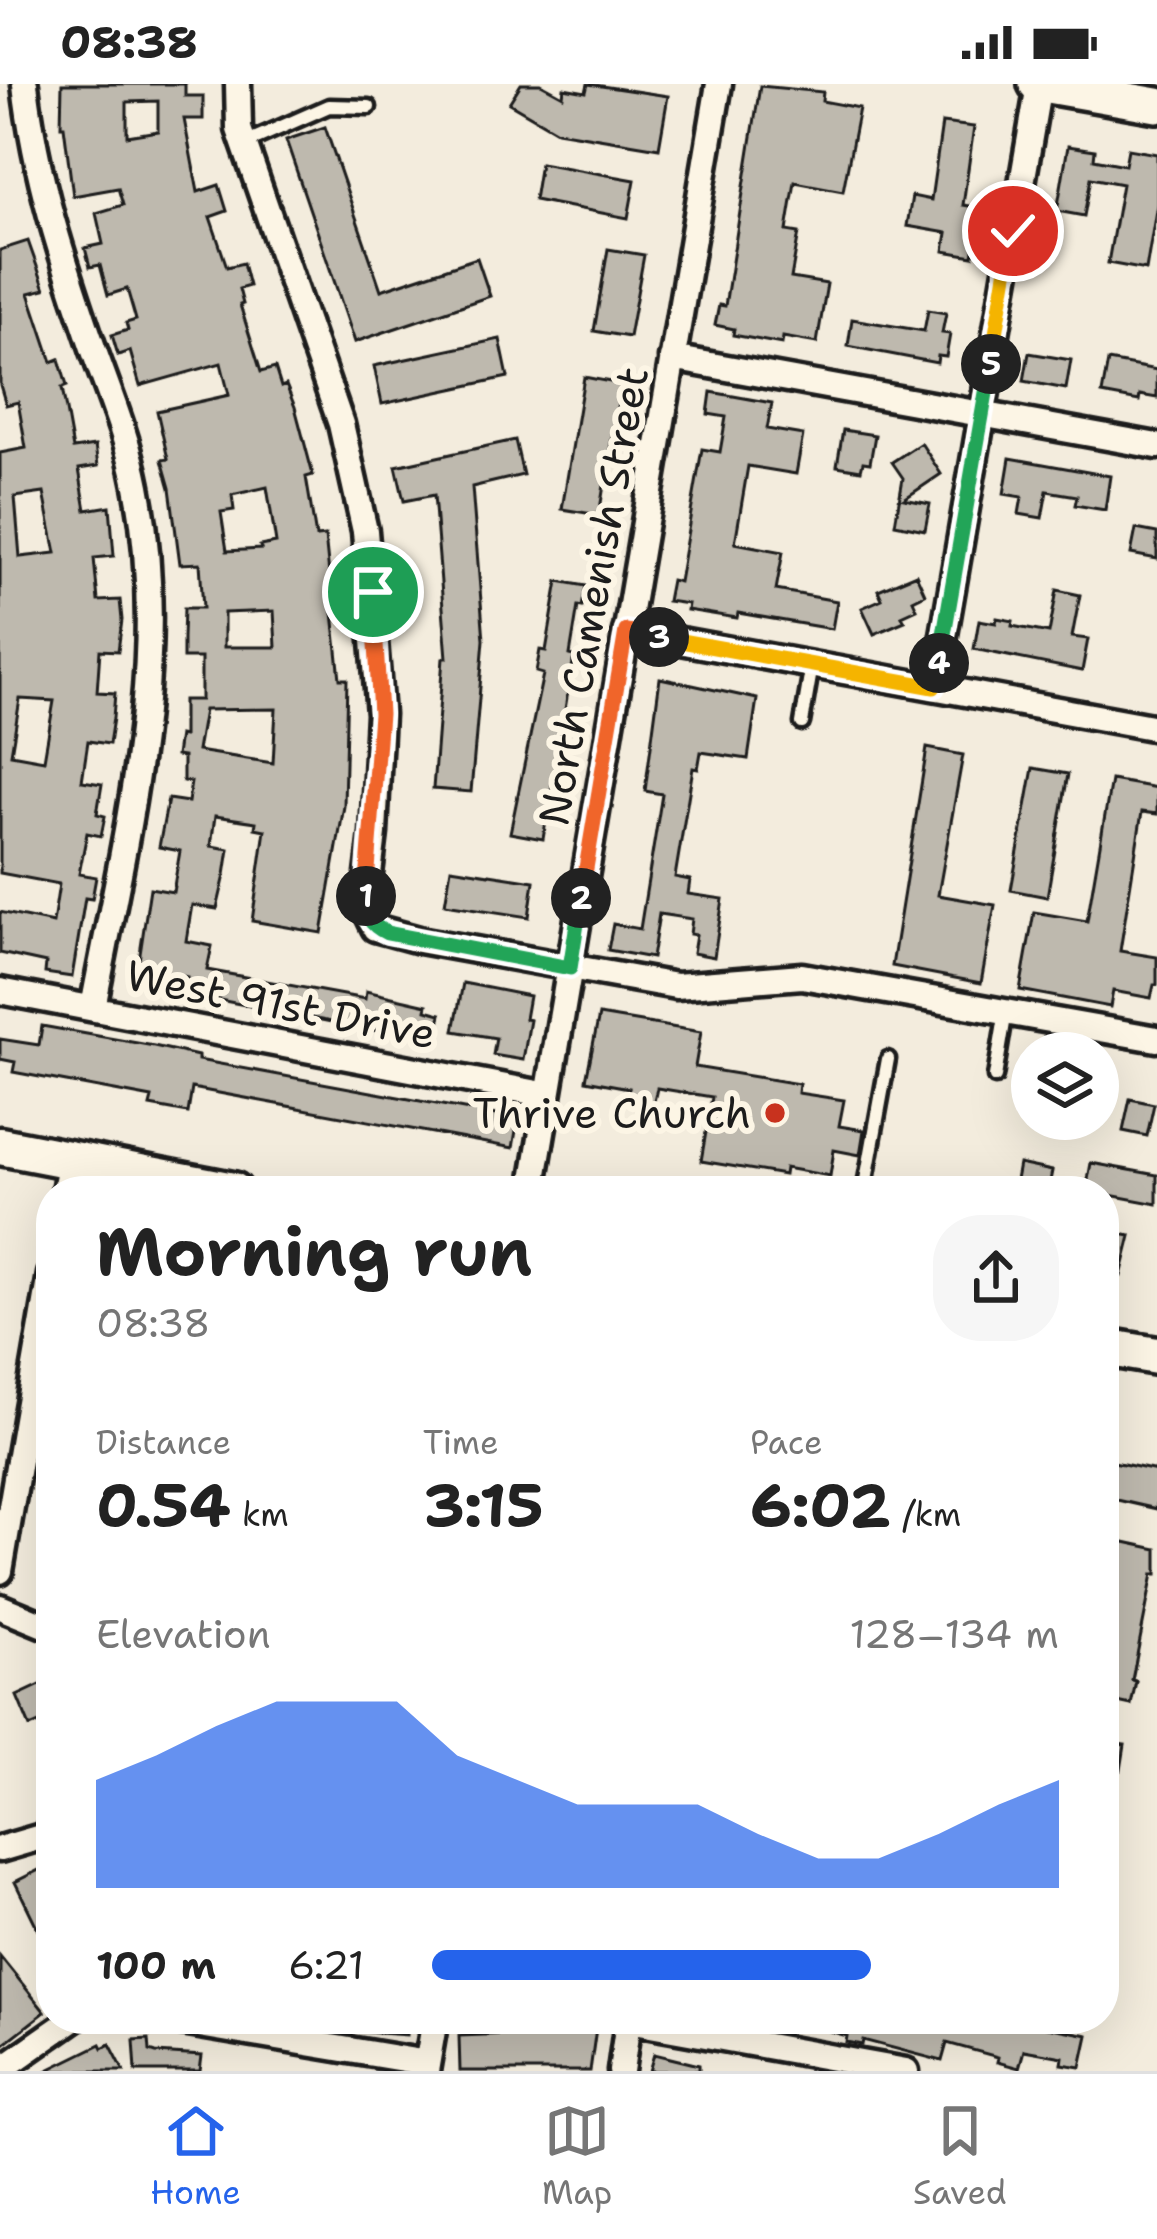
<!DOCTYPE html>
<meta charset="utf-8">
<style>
body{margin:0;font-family:"Shantell Sans",sans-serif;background:#f6f6f6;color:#222;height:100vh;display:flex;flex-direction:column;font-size:45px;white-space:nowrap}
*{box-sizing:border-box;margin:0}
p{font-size:39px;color:#767676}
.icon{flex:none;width:66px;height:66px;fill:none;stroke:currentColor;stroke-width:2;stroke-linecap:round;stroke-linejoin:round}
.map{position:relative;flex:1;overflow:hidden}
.panel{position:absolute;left:36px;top:1092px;width:1083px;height:858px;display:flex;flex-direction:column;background:#fff;border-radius:48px;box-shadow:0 12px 48px #0002}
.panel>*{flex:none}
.fabs{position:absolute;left:1011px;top:948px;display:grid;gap:24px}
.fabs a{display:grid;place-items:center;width:108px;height:108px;border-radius:50%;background:#fff;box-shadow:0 12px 48px #0002;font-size:60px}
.pin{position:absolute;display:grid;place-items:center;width:102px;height:102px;color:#fff;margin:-51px;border:6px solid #fff;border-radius:50%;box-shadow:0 3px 12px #0007}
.km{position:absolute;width:60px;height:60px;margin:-30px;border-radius:50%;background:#222;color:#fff;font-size:33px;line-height:60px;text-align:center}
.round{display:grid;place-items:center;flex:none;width:126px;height:126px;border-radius:48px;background:#f6f6f6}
.summary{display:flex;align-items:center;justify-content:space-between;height:204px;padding:0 60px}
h1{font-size:66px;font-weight:700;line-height:90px}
.metrics{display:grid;grid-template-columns:repeat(3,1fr);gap:18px;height:204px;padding:12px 60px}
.metrics div{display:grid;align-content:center}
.metrics b{font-size:60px;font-weight:700}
.metrics small{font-size:33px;font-weight:400}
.metrics p{font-size:33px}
.chart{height:336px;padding:24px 60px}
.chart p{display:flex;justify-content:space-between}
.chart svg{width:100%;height:216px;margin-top:12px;fill:#2563eb;opacity:.7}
ul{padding:0 60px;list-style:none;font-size:39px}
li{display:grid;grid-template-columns:192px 144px 1fr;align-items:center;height:90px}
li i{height:30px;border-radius:15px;background:#2563eb}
.status{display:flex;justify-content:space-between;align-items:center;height:84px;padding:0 60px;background:#fff;direction:ltr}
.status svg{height:33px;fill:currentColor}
.tab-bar{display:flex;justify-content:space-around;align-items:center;height:168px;border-top:3px solid #e0e0e0;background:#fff;font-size:33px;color:#767676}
.tab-bar a{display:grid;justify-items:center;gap:6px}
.tab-bar .active{color:#2563eb}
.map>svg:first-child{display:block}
.building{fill:#beb9ae;stroke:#1c1c1c;stroke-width:3;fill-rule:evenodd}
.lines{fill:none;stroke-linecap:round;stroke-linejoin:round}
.lane-casing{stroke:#1c1c1c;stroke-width:21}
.street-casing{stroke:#1c1c1c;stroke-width:33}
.secondary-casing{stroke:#1c1c1c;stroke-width:42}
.primary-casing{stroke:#1c1c1c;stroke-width:45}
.lane{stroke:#fcf5e5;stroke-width:12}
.street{stroke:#fcf5e5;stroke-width:24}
.secondary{stroke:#fcf5e5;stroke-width:33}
.primary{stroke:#fcf5e5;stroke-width:36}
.split-1-casing{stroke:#fff;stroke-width:24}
.split-2-casing{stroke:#fff;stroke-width:24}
.split-3-casing{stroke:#fff;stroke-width:24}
.split-4-casing{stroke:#fff;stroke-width:24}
.split-5-casing{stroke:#fff;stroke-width:24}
.split-6-casing{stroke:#fff;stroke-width:24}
.split-1{stroke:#f0652b;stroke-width:15}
.split-2{stroke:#22a559;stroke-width:15}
.split-3{stroke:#f0652b;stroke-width:15}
.split-4{stroke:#f5b400;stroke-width:15}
.split-5{stroke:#22a559;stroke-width:15}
.split-6{stroke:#f5b400;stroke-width:15}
.poi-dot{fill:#c8321e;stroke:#fcf5e5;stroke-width:4.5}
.labels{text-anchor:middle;stroke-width:12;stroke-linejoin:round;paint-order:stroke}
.street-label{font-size:42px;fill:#1c1c1c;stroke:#fcf5e5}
.poi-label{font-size:42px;fill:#1c1c1c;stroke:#fcf5e5;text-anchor:end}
</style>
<div class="status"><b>08:38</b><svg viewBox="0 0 49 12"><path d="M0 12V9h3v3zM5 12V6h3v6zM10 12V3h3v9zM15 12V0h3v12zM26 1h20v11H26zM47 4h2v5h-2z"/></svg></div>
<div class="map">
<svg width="1157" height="1987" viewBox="0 0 1157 1987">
<rect width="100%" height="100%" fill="#f3ecdd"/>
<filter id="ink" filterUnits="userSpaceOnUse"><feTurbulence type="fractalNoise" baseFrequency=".00833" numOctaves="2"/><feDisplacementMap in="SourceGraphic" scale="24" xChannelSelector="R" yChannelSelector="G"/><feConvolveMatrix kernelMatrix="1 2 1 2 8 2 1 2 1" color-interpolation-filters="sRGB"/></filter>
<g filter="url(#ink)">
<path class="building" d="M 62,0 L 185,0 L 185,12 L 203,12 L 203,35 L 184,35 L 198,108 L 219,101 L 227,127 L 210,133 L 227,183 L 243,179 L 249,202 L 239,205 L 243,220 L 240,221 L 261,288 L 275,284 L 281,303 L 286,301 L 295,323 L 313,391 L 306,393 L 316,453 L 325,452 L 340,595 L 347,595 L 344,722 L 322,849 L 252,837 L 265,746 L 255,744 L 256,738 L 215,732 L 211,762 L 229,765 L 225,791 L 217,825 L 192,821 L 186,857 L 212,862 L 207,886 L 365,915 L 366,907 L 427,921 L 426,926 L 441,930 L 436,954 L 372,946 L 184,909 L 187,893 L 138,883 L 150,804 L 173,808 L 180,767 L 159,763 L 168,715 L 188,718 L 191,698 L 183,697 L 183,673 L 176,672 L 179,651 L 183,652 L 183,616 L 201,616 L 201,574 L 183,574 L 183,554 L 184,524 L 203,524 L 200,479 L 180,480 L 170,404 L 162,376 L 168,375 L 157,327 L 229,311 L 221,279 L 140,302 L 130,267 L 118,271 L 112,251 L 128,246 L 126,239 L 136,236 L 127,205 L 108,211 L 100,181 L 90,183 L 85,164 L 103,160 L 96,129 L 123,121 L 118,104 L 73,112 L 64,42 L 61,42 ZM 158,17 L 158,47 L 127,52 L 127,18 ZM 267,403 L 276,459 L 260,462 L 261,465 L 227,467 L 221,428 L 234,426 L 232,411 ZM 274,527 L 276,563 L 224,563 L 224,529 ZM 276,625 L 273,679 L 197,667 L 204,626 Z
M 521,0 L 541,0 L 563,12 L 564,4 L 586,8 L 588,0 L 668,12 L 659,64 L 557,47 L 509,19 Z
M 760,2 L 823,8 L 822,17 L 859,24 L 843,107 L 795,98 L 787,147 L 799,149 L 791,194 L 827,200 L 817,259 L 783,253 L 782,260 L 733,251 L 734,245 L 715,241 L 719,221 L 725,222 Z
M 942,39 L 974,43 L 963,121 L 981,124 L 973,172 L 944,167 L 947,149 L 907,142 L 912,112 L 931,116 Z
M 325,43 L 381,206 L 477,174 L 490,212 L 355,258 L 286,56 Z
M 1068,62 L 1095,66 L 1094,75 L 1125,81 L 1128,65 L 1157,70 L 1157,120 L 1146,186 L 1108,179 L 1122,100 L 1091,94 L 1084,132 L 1057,127 Z
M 540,79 L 635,96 L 628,134 L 534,116 Z
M 28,157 L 45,205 L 29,209 L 52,278 L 59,275 L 67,302 L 62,304 L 73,365 L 95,362 L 98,382 L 79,385 L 86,426 L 110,422 L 114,472 L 94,474 L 98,517 L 120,516 L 122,536 L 118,567 L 100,566 L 97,608 L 115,609 L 113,634 L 109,660 L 88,657 L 82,697 L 102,700 L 97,730 L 105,732 L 101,752 L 87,749 L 79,790 L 96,793 L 92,815 L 85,814 L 72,893 L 45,889 L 46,879 L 0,869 L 0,828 L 53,839 L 59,800 L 0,789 L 0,369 L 26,364 L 18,318 L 6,321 L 0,301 L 0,166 ZM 44,409 L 56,469 L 20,473 L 15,413 ZM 20,615 L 54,617 L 44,676 L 11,670 Z
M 608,165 L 644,171 L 629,253 L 594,247 Z
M 928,226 L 946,229 L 942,249 L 950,250 L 946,273 L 938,272 L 937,279 L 848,262 L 852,235 L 924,247 Z
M 500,255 L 508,293 L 382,320 L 374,282 Z
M 1029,269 L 1071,276 L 1066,305 L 1024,297 Z
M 1108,277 L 1157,286 L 1157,314 L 1140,311 L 1139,317 L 1102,310 Z
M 584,293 L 621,300 L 599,431 L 562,425 Z
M 711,308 L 772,319 L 767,345 L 803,351 L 796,390 L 748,382 L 735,459 L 783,468 L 776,506 L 837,517 L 832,545 L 738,529 L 737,534 L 687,526 L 688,520 L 667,517 L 671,496 L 679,498 L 702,365 L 720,368 L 726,333 L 708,330 Z
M 843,346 L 875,351 L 870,379 L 863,378 L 861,386 L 837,382 Z
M 515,356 L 523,391 L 472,403 L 484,556 L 471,708 L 433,705 L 443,574 L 447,574 L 434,411 L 404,417 L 396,382 Z
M 921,359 L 941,390 L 904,415 L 930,420 L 925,446 L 895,440 L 903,394 L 892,378 Z
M 1010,374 L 1110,392 L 1105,426 L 1075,421 L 1077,412 L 1047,407 L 1042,434 L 1019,430 L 1022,413 L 1004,410 Z
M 1136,445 L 1157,449 L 1157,475 L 1131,470 Z
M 916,490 L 925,510 L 913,516 L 917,525 L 902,532 L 905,537 L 874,550 L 862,524 L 882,515 L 878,506 Z
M 558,497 L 586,502 L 582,523 L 578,522 L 570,571 L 574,572 L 543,755 L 510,749 L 543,590 L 536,588 L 540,566 L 546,567 Z
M 1057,506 L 1080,511 L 1072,553 L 1088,555 L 1082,587 L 974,565 L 979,536 L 996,539 L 997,534 L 1013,537 L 1012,542 L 1049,549 Z
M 660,594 L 757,615 L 748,675 L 701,668 L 698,685 L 693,684 L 675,793 L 690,796 L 688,810 L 723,815 L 714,873 L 693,869 L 696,851 L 690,850 L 692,835 L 659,830 L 652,874 L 608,866 L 613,840 L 640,845 L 662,710 L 645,707 Z
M 927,664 L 963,671 L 938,811 L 995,821 L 981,899 L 892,882 Z
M 1033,684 L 1068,690 L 1047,813 L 1011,806 Z
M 1111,696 L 1157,704 L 1157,730 L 1142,728 L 1120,867 L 1157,873 L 1157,901 L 1154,901 L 1151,914 L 1113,907 L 1110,923 L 1020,906 L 1034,828 L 1087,837 Z
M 451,784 L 534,797 L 529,833 L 445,820 Z
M 463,899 L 529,912 L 525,935 L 530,936 L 523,976 L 493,971 L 496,954 L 454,947 Z
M 599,931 L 701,948 L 695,983 L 799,1000 L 798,1009 L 844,1016 L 839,1042 L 864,1046 L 860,1071 L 834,1066 L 830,1092 L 785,1084 L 784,1091 L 701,1077 L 712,1013 L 657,1004 L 653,1022 L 626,1017 L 629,1004 L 586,996 Z
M 42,942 L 154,962 L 198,972 L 198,976 L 518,1035 L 513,1064 L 192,1004 L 188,1029 L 150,1022 L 152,1014 L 13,988 L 15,978 L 0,975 L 0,955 L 39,961 Z
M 1130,1015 L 1154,1020 L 1147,1052 L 1123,1047 Z
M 1091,1079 L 1157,1091 L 1157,1120 L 1104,1110 L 1104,1107 L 1086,1107 Z
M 1019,1080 L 1052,1087 L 1048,1107 L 1014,1107 Z
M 1104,1147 L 1131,1152 L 1121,1192 L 1104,1189 Z
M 1104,1376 L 1157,1387 L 1157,1425 L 1104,1413 Z
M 1120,1457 L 1157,1465 L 1157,1490 L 1153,1490 L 1132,1596 L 1136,1597 L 1131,1621 L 1104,1615 L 1104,1547 Z
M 51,1596 L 51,1634 L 30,1643 L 17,1612 Z
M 1104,1658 L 1125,1661 L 1121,1686 L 1104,1684 Z
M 51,1780 L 51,1839 L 38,1845 L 15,1798 Z
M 0,1872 L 45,1928 L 0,1963 Z
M 352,1935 L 407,1935 L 406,1951 L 352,1947 Z
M 806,1935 L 868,1935 L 867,1938 L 895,1947 L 899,1935 L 1033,1935 L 1032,1940 L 1088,1951 L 1081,1983 L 1062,1980 L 1063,1973 L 1024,1966 L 1019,1984 L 997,1978 L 998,1973 L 947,1959 L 942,1977 L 863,1956 L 862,1961 L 846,1958 L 847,1952 L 805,1940 Z
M 538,1937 L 596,1944 L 590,1987 L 460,1987 L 459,1952 L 536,1949 Z
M 149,1955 L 150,1967 L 156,1969 L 202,1972 L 200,1987 L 136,1987 L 134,1956 Z
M 101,1960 L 103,1964 L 110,1960 L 124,1987 L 46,1987 Z
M 654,1970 L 699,1981 L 699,1987 L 649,1987 Z"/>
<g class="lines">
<g class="lane-casing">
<path id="lane" d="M 245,59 L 329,22 L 369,23
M 802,639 L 812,581
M 995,993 L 1006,927
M 864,1107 L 888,975"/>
</g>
<g class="street-casing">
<path id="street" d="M 25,0 C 35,92 63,177 93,264 C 109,309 128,355 137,402 C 171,578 125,752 93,924
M 238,0 L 239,45 L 341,340 L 365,447 L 380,630 L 374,749 L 365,823 L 375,844 L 419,856 L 676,902 L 802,892 L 1157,955
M 672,274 L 1157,362
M 626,547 L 1157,644
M 935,603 L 1039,1
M 0,907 L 548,1011
M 65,1107 L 71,1074
M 532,1107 L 719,0
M 0,1487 L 51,1190
M 0,1523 L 51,1544
M 0,1765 L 51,1750
M 164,1935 L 427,1979
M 0,1986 L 73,1935
M 426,1987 L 435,1935
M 621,1987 L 628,1937 L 906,1987"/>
</g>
<g class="secondary-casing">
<path id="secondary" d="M 1036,0 L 1157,21"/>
</g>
<g class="primary-casing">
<path id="primary" d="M 0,1062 L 233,1107
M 1104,1263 L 1157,1272"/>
</g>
<use href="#lane" class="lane"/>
<use href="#street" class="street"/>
<use href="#secondary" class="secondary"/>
<use href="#primary" class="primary"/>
</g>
</g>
<g class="lines" filter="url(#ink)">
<g class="split-1-casing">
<path id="split-1" d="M 366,812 L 380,630 L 373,508"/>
</g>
<g class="split-2-casing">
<path id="split-2" d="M 366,812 C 364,831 370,841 387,849 L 570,884 L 581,814"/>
</g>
<g class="split-3-casing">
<path id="split-3" d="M 581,814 L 626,547 L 659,553"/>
</g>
<g class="split-4-casing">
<path id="split-4" d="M 659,553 L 934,603 L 939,579"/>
</g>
<g class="split-5-casing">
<path id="split-5" d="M 939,579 L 991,280"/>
</g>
<g class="split-6-casing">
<path id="split-6" d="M 991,280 L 1013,147"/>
</g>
<use href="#split-1" class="split-1"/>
<use href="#split-2" class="split-2"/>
<use href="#split-3" class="split-3"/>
<use href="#split-4" class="split-4"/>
<use href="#split-5" class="split-5"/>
<use href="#split-6" class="split-6"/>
</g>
<circle class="poi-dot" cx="775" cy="1029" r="12"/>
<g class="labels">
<g class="street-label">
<text transform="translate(593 512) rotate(-80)" y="15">North Camenish Street</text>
<text transform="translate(281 920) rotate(11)" y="15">West 91st Drive</text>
</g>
<g class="poi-label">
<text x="751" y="1044">Thrive Church</text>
</g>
</g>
</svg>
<div class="fabs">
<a><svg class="icon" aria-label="layers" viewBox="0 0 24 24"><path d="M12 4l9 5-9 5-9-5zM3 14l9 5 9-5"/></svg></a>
</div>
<div class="pin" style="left:373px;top:508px;background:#1e9e55"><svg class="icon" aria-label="arrive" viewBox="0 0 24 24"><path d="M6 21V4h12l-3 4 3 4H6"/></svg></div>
<div class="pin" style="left:1013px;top:147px;background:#d93025"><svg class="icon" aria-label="check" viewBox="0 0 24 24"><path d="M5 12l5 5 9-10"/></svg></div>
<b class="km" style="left:366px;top:812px">1</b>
<b class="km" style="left:581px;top:814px">2</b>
<b class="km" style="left:659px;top:553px">3</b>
<b class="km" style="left:939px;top:579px">4</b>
<b class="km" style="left:991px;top:280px">5</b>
<section class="panel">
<div class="summary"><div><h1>Morning run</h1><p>08:38</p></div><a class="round"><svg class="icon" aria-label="share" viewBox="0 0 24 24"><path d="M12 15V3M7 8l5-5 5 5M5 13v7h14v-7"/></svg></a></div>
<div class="metrics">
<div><p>Distance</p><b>0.54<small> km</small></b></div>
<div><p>Time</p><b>3:15</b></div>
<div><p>Pace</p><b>6:02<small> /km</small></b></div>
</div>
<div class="chart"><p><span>Elevation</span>128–134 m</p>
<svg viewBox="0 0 160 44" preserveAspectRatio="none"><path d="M0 44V22L10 17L20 11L30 6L40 6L50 6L60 17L70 22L80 27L90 27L100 27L110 33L120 38L130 38L140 33L150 27L160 22V44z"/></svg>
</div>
<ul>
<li><b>100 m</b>6:21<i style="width:70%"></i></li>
</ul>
</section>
</div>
<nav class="tab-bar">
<a class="active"><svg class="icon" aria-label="home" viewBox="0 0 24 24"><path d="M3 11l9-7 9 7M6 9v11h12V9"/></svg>Home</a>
<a><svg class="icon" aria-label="map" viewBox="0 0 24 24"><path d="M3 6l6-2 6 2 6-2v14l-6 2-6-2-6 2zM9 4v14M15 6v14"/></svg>Map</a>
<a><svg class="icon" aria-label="saved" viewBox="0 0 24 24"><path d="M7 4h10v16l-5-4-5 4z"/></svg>Saved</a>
</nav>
